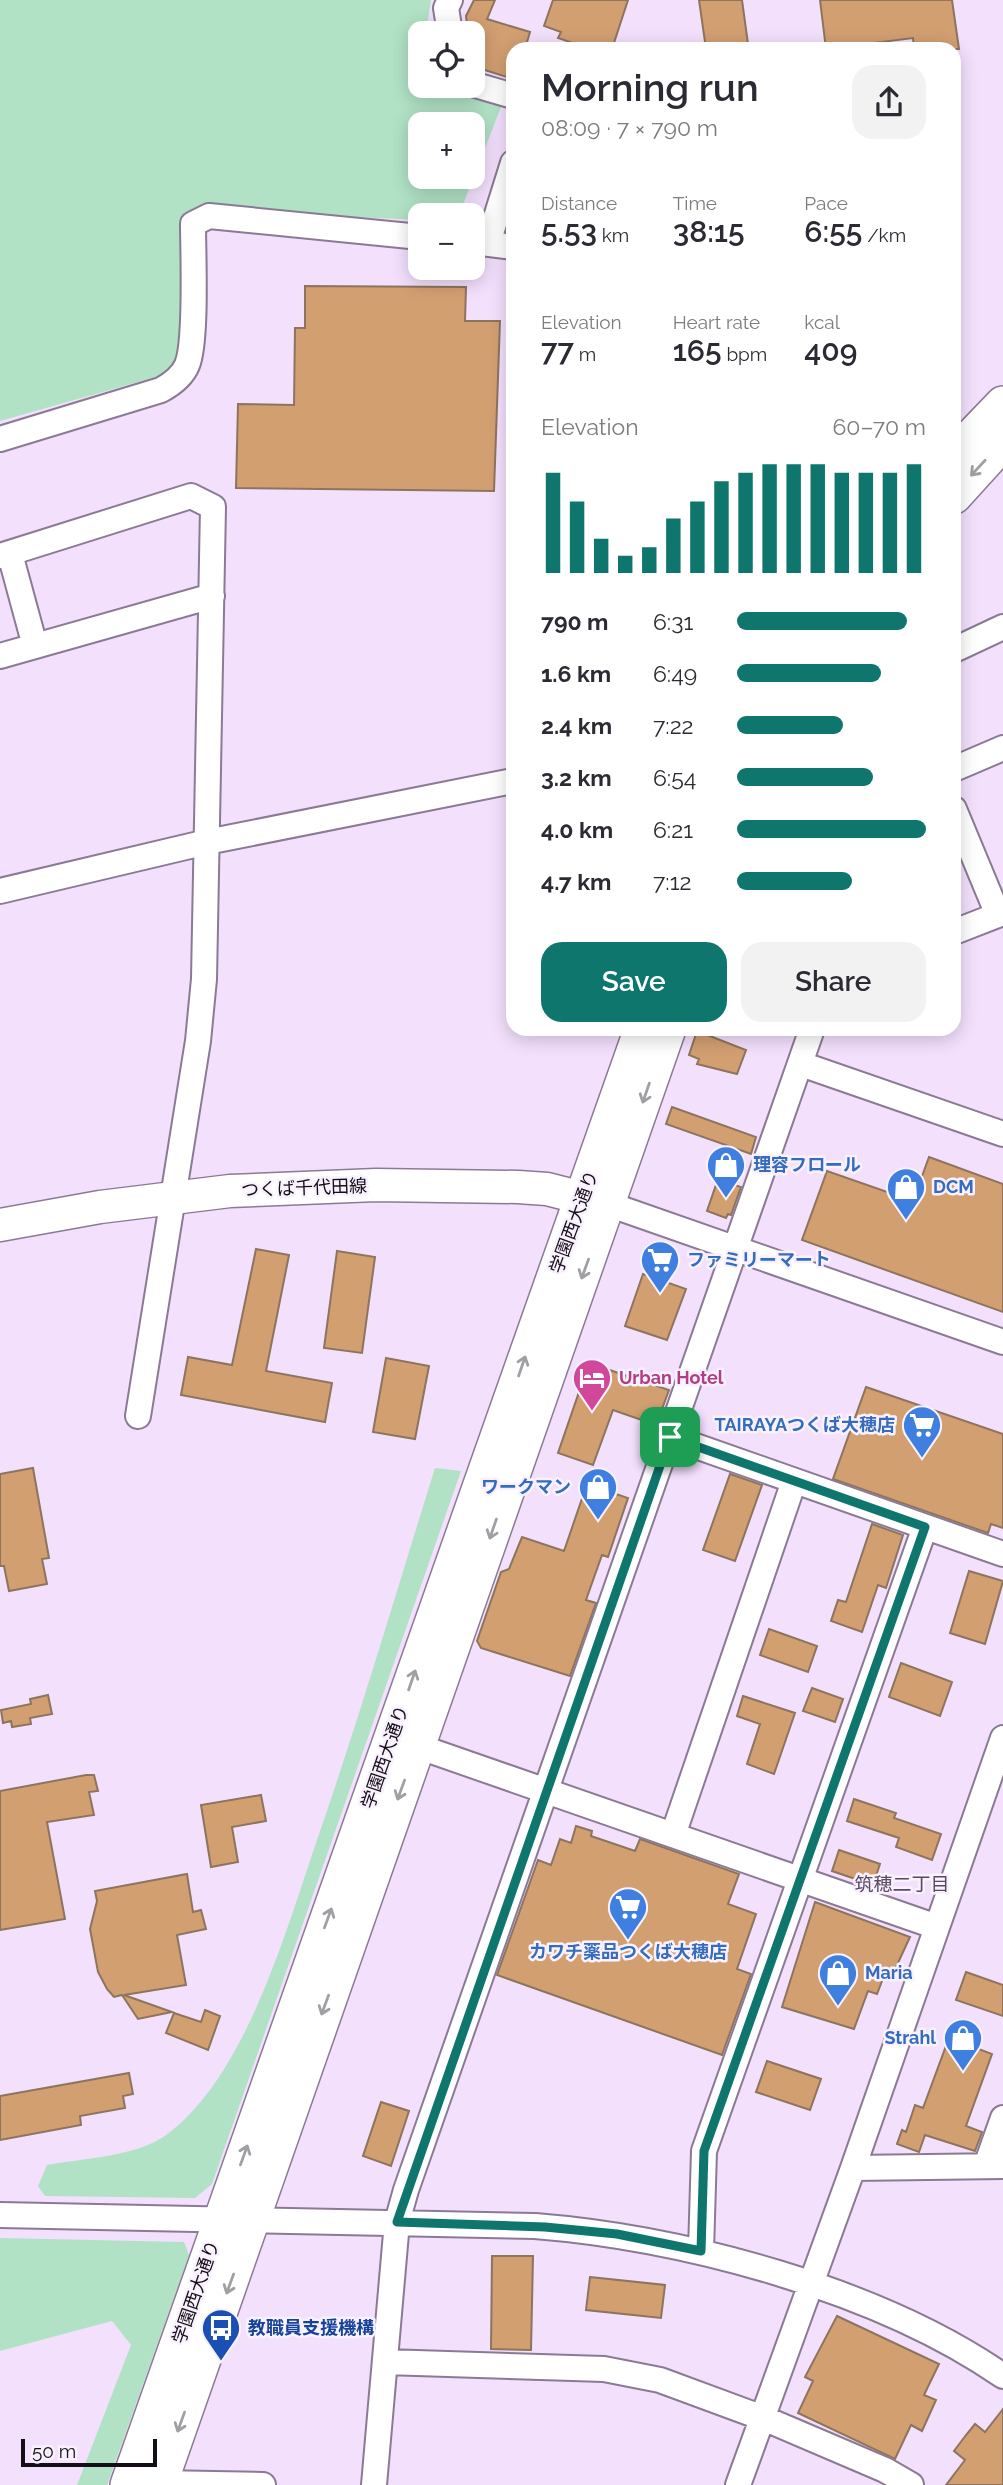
<!DOCTYPE html>
<meta charset="utf-8">
<style>
body{margin:0;font-family:Raleway,"Noto Sans JP",sans-serif;background:#f2f2f3;color:#2b2b33;height:100vh;display:flex;flex-direction:column;font-size:26px;white-space:nowrap}
*{box-sizing:border-box;margin:0}
p{font-size:23px;color:#7c7c81}
.icon{flex:none;width:38px;height:38px;fill:none;stroke:currentColor;stroke-width:2;stroke-linecap:round;stroke-linejoin:round}
.map{position:relative;flex:1;overflow:hidden}
.panel{position:absolute;left:506px;top:42px;width:455px;height:994px;display:flex;flex-direction:column;background:#fff;border-radius:21px;box-shadow:0 4px 18px #0003}
.panel>*{flex:none}
.controls{position:absolute;left:408px;top:21px;display:grid;gap:14px}
.controls a{display:grid;place-items:center;width:77px;height:77px;border-radius:14px;background:#fff;box-shadow:0 4px 18px #0003;font-size:35px}
.scale{position:absolute;left:21px;bottom:18px;width:136px;box-sizing:border-box;padding-left:7px;border:4px solid #150e18;border-top:0;font-size:19px;line-height:24px;white-space:nowrap;color:#150e18;-webkit-text-stroke:5px #f9f2fe;paint-order:stroke}
.pin{position:absolute;display:grid;place-items:center;width:60px;height:60px;color:#fff;margin:-30px;border-radius:14px;box-shadow:0 4px 10px #0006}
.round{display:grid;place-items:center;flex:none;width:74px;height:74px;border-radius:21px;background:#f2f2f3}
.headline{display:flex;align-items:center;justify-content:space-between;height:119px;padding:0 35px}
h1{font-size:38px;font-weight:600;line-height:52px}
.metrics{display:grid;grid-template-columns:repeat(3,1fr);gap:10px;height:119px;padding:7px 35px}
.metrics div{display:grid;align-content:center}
.metrics b{font-size:30px;font-weight:600}
.metrics small{font-size:19px;font-weight:400}
.metrics p{font-size:19px}
.chart{height:196px;padding:14px 35px}
.chart p{display:flex;justify-content:space-between}
.chart svg{width:100%;height:126px;margin-top:7px;stroke:#0f766e;stroke-width:6}
.primary-button{display:flex;gap:14px;margin-top:auto;padding:14px 35px}
.primary-button a{flex:1;height:80px;border-radius:21px;background:#0f766e;color:#fff;font-size:28px;font-weight:600;line-height:80px;text-align:center}
.primary-button a+a{background:#f2f2f3;color:#2b2b33}
ul{padding:0 35px;list-style:none;font-size:23px}
li{display:grid;grid-template-columns:112px 84px 1fr;align-items:center;height:52px}
li i{height:18px;border-radius:9px;background:#0f766e}
.map>svg:first-child{display:block}
.green{fill:#b1e2c6;fill-rule:evenodd}
.building{fill:#d29f71;stroke:#8d745e;stroke-width:2}
.lines{fill:none;stroke-linecap:round;stroke-linejoin:round}
.minor-casing{stroke:#8b7a94;stroke-width:28}
.major-casing{stroke:#8b7a94;stroke-width:35}
.highway-casing{stroke:#8b7a94;stroke-width:38}
.minor{stroke:#fff;stroke-width:24}
.major{stroke:#fff;stroke-width:32}
.highway{stroke:#fff;stroke-width:35}
.oneway{stroke:#a19fa3}
.route-casing{stroke:#fff;stroke-width:14}
.route{stroke:#0f766e;stroke-width:9}
.labels{text-anchor:middle;stroke-width:5;stroke-linejoin:round;paint-order:stroke}
.shop-label{font-size:18px;font-weight:bold;fill:#366cbe;stroke:#f9f2fe;text-anchor:start}
.street-label{font-size:18px;fill:#150e18;stroke:#f9f2fe}
.hotel-label{font-size:18px;font-weight:bold;fill:#b23c85;stroke:#f9f2fe;text-anchor:start}
.transit-label{font-size:18px;font-weight:bold;fill:#164399;stroke:#f9f2fe;text-anchor:start}
.neighbourhood-label{font-size:19px;fill:#594962;stroke:#f9f2fe}
</style>
<div class="map">
<svg width="1003" height="2485" viewBox="0 0 1003 2485">
<rect width="100%" height="100%" fill="#f3e0fd"/>
<path class="green" d="M 0,0 L 431,0 L 426,33 L 420,33 L 420,86 L 450,86 L 501,107 L 459,215 L 420,215 L 420,220 L 195,210 L 177,371 L 0,421 ZM 420,124 L 472,124 L 472,177 L 420,177 Z
M 435,1468 L 461,1471 L 212,2184 L 195,2198 L 45,2196 L 38,2186 L 47,2165 C 84,2158 138,2157 169,2133 C 247,2072 285,1933 316,1843 C 359,1719 396,1593 435,1468 Z
M 0,2238 L 184,2242 L 189,2255 L 107,2485 L 77,2485 L 131,2345 L 112,2321 L 0,2351 Z"/>
<path class="building" d="M 474,0 L 495,0 L 487,19 L 530,32 L 525,49 L 513,49 L 513,79 L 472,66 L 472,33 L 468,33 L 466,16 Z
M 553,0 L 628,0 L 612,49 L 590,49 L 558,38 L 561,32 L 544,26 Z
M 699,0 L 742,0 L 748,44 L 706,49 Z
M 820,0 L 952,0 L 959,49 L 914,49 L 913,38 L 826,49 Z
M 305,286 L 466,287 L 465,321 L 500,321 L 494,491 L 236,488 L 238,404 L 294,405 L 295,328 L 305,328 Z
M 697,1031 L 746,1050 L 737,1074 L 697,1064 L 699,1059 L 689,1055 Z
M 672,1107 L 756,1137 L 751,1154 L 666,1124 Z
M 929,1157 L 1003,1184 L 1003,1312 L 802,1240 L 827,1171 L 913,1201 Z
M 718,1179 L 741,1187 L 731,1215 L 728,1214 L 726,1218 L 707,1211 Z
M 256,1249 L 289,1255 L 266,1371 L 332,1383 L 325,1422 L 181,1395 L 188,1357 L 232,1365 Z
M 337,1251 L 375,1257 L 362,1353 L 324,1348 Z
M 643,1274 L 686,1289 L 667,1340 L 625,1326 Z
M 386,1358 L 429,1366 L 415,1439 L 373,1432 Z
M 589,1363 L 669,1390 L 656,1425 L 613,1410 L 593,1465 L 558,1453 Z
M 866,1387 L 1003,1434 L 1003,1528 L 991,1524 L 988,1533 L 833,1479 Z
M 33,1468 L 49,1558 L 42,1559 L 47,1584 L 9,1591 L 4,1566 L 0,1566 L 0,1474 Z
M 730,1474 L 762,1485 L 735,1561 L 703,1550 Z
M 587,1484 L 628,1498 L 608,1557 L 602,1555 L 586,1600 L 596,1603 L 570,1676 L 481,1648 L 477,1641 L 501,1572 L 509,1569 L 522,1537 L 564,1551 Z
M 872,1524 L 903,1535 L 886,1588 L 878,1585 L 862,1632 L 831,1621 L 838,1600 L 846,1602 Z
M 969,1571 L 1003,1581 L 985,1644 L 950,1633 Z
M 769,1629 L 817,1646 L 808,1672 L 760,1655 Z
M 901,1663 L 952,1682 L 940,1716 L 889,1697 Z
M 812,1688 L 843,1699 L 835,1722 L 803,1711 Z
M 48,1695 L 52,1714 L 30,1718 L 31,1724 L 12,1727 L 11,1721 L 3,1723 L 1,1710 L 31,1704 L 30,1699 Z
M 743,1696 L 795,1713 L 774,1774 L 747,1764 L 760,1724 L 737,1716 Z
M 86,1775 L 94,1775 L 98,1791 L 89,1792 L 94,1815 L 47,1822 L 65,1919 L 0,1930 L 0,1791 Z
M 261,1795 L 266,1821 L 232,1827 L 238,1862 L 211,1867 L 201,1805 Z
M 854,1799 L 896,1813 L 894,1818 L 941,1834 L 932,1860 L 896,1847 L 899,1838 L 847,1821 Z
M 576,1826 L 592,1831 L 591,1836 L 635,1851 L 640,1839 L 739,1874 L 728,1904 L 756,1914 L 737,1969 L 751,1974 L 722,2055 L 497,1975 L 538,1860 L 551,1865 L 560,1839 L 571,1843 Z
M 839,1850 L 880,1864 L 873,1885 L 832,1871 Z
M 187,1874 L 193,1912 L 201,1910 L 206,1929 L 177,1935 L 186,1985 L 124,1995 L 172,2012 L 138,2019 L 122,1995 L 114,1997 L 107,1989 L 98,1972 L 90,1929 L 97,1901 L 95,1891 Z
M 815,1902 L 910,1937 L 891,1978 L 884,1976 L 877,1994 L 868,1991 L 854,2029 L 782,2007 Z
M 966,1972 L 1003,1985 L 1003,2016 L 956,2000 Z
M 205,2010 L 220,2016 L 208,2050 L 166,2033 L 174,2013 L 201,2022 Z
M 953,2027 L 972,2034 L 968,2045 L 992,2054 L 966,2126 L 982,2132 L 975,2151 L 925,2135 L 919,2152 L 897,2144 L 902,2130 L 906,2132 L 915,2105 L 923,2108 Z
M 767,2061 L 821,2079 L 810,2110 L 756,2092 Z
M 129,2073 L 133,2094 L 123,2096 L 125,2108 L 80,2116 L 81,2125 L 0,2140 L 0,2096 Z
M 381,2102 L 409,2111 L 391,2166 L 363,2156 Z
M 492,2256 L 533,2256 L 531,2350 L 491,2349 Z
M 590,2277 L 665,2285 L 661,2318 L 586,2310 Z
M 837,2316 L 939,2364 L 924,2395 L 936,2400 L 922,2431 L 911,2425 L 895,2459 L 798,2413 L 813,2381 L 805,2377 Z
M 1003,2409 L 1003,2485 L 946,2485 L 965,2460 L 954,2451 L 966,2435 L 975,2424 L 985,2432 Z"/>
<g class="lines">
<g class="minor-casing">
<path id="minor" d="M 450,33 L 446,8 L 450,0
M 472,84 L 513,96
M 473,242 L 513,247
M 488,243 L 513,163
M 0,439 L 161,390 C 172,384 182,377 187,365 C 197,342 193,253 193,224 L 209,216 L 420,237
M 10,554 L 35,646
M 0,556 L 191,496 L 213,507 L 204,979 L 198,1041 L 138,1416
M 954,650 L 1003,627
M 0,656 L 212,596
M 954,769 L 1003,748
M 954,809 L 998,915
M 0,891 L 207,842 L 513,781
M 954,932 L 1003,913
M 801,1064 L 1003,1134
M 608,1204 L 1003,1342
M 670,1437 L 1003,1554
M 417,1746 L 937,1927
M 673,1835 L 794,1481
M 986,2166 L 1003,2118
M 853,2168 L 1003,2166
M 0,2215 L 535,2226 C 685,2238 879,2290 1003,2376
M 701,2251 L 704,2151 L 925,1527
M 385,2362 L 604,2369 L 660,2380 L 763,2418 L 885,2470 L 911,2485
M 159,2483 L 263,2485
M 374,2485 L 397,2222 L 406,2190 L 812,1029
M 738,2485 L 853,2168 L 1003,1738"/>
</g>
<g class="major-casing">
<path id="major" d="M 0,1225 L 100,1207 L 230,1191 L 376,1185 L 518,1187 L 547,1189 L 606,1204"/>
</g>
<g class="highway-casing">
<path id="highway" d="M 954,455 L 1003,404
M 954,496 L 1003,442
M 128,2485 L 642,1029
M 159,2485 L 668,1029"/>
</g>
<use href="#minor" class="minor"/>
<use href="#major" class="major"/>
<use href="#highway" class="highway"/>
</g>
<defs><path id="oneway-shaft" d="M-6 0H5M1.5-3L5.5 0L1.5 3" fill="none" stroke-width="1.6" stroke-linecap="round" stroke-linejoin="round" transform="scale(1.75)"/></defs>
<g class="oneway">
<use href="#oneway-shaft" transform="translate(978 468) rotate(133)"/>
<use href="#oneway-shaft" transform="translate(646 1093) rotate(109)"/>
<use href="#oneway-shaft" transform="translate(585 1269) rotate(110)"/>
<use href="#oneway-shaft" transform="translate(522 1366) rotate(-71)"/>
<use href="#oneway-shaft" transform="translate(493 1529) rotate(109)"/>
<use href="#oneway-shaft" transform="translate(412 1680) rotate(-71)"/>
<use href="#oneway-shaft" transform="translate(401 1790) rotate(110)"/>
<use href="#oneway-shaft" transform="translate(328 1918) rotate(-70)"/>
<use href="#oneway-shaft" transform="translate(325 2005) rotate(110)"/>
<use href="#oneway-shaft" transform="translate(244 2155) rotate(-70)"/>
<use href="#oneway-shaft" transform="translate(230 2284) rotate(110)"/>
<use href="#oneway-shaft" transform="translate(181 2422) rotate(110)"/>
</g>
<g class="lines">
<g class="route-casing">
<path id="route" d="M 670,1437 L 925,1527 L 704,2151 L 701,2251 L 617,2234 L 545,2227 L 397,2222 Z"/>
</g>
<use href="#route" class="route"/>
</g>
<defs>
<g id="shop-pin" transform="scale(2.0125)"><path d="M0 17L-7.5 6A9.5 9.5 0 1 1 7.5 6Z" fill="#3f7fe0" stroke="#f9f2fe"/><path d="M-5-2.5h2.3a2.7 3.5 0 0 1 5.4 0H5L5.5 6h-11ZM-1.5-2.5h3a1.5 2.3 0 0 0-3 0Z" fill="#fff"/></g>
<g id="supermarket-pin" transform="scale(2.0125)"><path d="M0 17L-7.5 6A9.5 9.5 0 1 1 7.5 6Z" fill="#3f7fe0" stroke="#f9f2fe"/><path d="M-6-5.5h2.5l.6 2H6L4.5 2H-2.5L-4.4-4H-6ZM-1.5 3.2a1.3 1.3 0 1 0 .1 0ZM3 3.2a1.3 1.3 0 1 0 .1 0Z" fill="#fff"/></g>
<g id="hotel-pin" transform="scale(2.0125)"><path d="M0 17L-7.5 6A9.5 9.5 0 1 1 7.5 6Z" fill="#d1479c" stroke="#f9f2fe"/><path d="M-6-4.5h1.5V1H6V5H4.5V3h-9V5H-6ZM-4 0a1.8 1.8 0 1 1 3.6 0ZM.5 0V-2.5h3Q6-2.5 6 0Z" fill="#fff"/></g>
<g id="bus-pin" transform="scale(2.0125)"><path d="M0 17L-7.5 6A9.5 9.5 0 1 1 7.5 6Z" fill="#1a4fb4" stroke="#f9f2fe"/><path d="M-5-6H5V4H4V6H2V4H-2V6H-4V4H-5ZM-3.5-4V0h7V-4ZM-3.5 1.2v1.5H-2V1.2ZM2 1.2v1.5H3.5V1.2Z" fill="#fff"/></g>
</defs>
<g fill-rule="evenodd">
<use href="#shop-pin" x="726" y="1165"/>
<use href="#shop-pin" x="906" y="1187"/>
<use href="#supermarket-pin" x="660" y="1260"/>
<use href="#hotel-pin" x="592" y="1378"/>
<use href="#supermarket-pin" x="922" y="1425"/>
<use href="#shop-pin" x="598" y="1487"/>
<use href="#supermarket-pin" x="628" y="1907"/>
<use href="#shop-pin" x="838" y="1973"/>
<use href="#shop-pin" x="963" y="2038"/>
<use href="#bus-pin" x="221" y="2328"/>
</g>
<g class="labels">
<g class="shop-label">
<text x="753" y="1171">理容フロール</text>
<text x="933" y="1193">DCM</text>
<text x="687" y="1266">ファミリーマート</text>
<text x="895" y="1431" text-anchor="end">TAIRAYAつくば大穂店</text>
<text x="571" y="1493" text-anchor="end">ワークマン</text>
<text x="628" y="1958" text-anchor="middle">カワチ薬品つくば大穂店</text>
<text x="865" y="1979">Maria</text>
<text x="936" y="2044" text-anchor="end">Strahl</text>
</g>
<g class="street-label">
<text transform="translate(304 1188) rotate(-2)" y="6">つくば千代田線</text>
<text transform="translate(574 1222) rotate(-70)" y="6">学園西大通り</text>
<text transform="translate(385 1757) rotate(-71)" y="6">学園西大通り</text>
<text transform="translate(196 2292) rotate(-71)" y="6">学園西大通り</text>
</g>
<g class="hotel-label">
<text x="619" y="1384">Urban Hotel</text>
</g>
<g class="transit-label">
<text x="248" y="2334">教職員支援機構</text>
</g>
<g class="neighbourhood-label">
<text x="902" y="1891">筑穂二丁目</text>
</g>
</g>
</svg>
<div class="controls">
<a><svg class="icon" aria-label="locate" viewBox="0 0 24 24"><circle cx="12" cy="12" r="6"/><path d="M12 2v4M12 18v4M2 12h4M18 12h4"/></svg></a>
<a>+</a>
<a>−</a>
</div>
<div class="scale">50 m</div>
<div class="pin" style="left:670px;top:1437px;background:#1e9e55"><svg class="icon" aria-label="arrive" viewBox="0 0 24 24"><path d="M6 21V4h12l-3 4 3 4H6"/></svg></div>
<section class="panel">
<div class="headline"><div><h1>Morning run</h1><p>08:09 · 7 × 790 m</p></div><a class="round"><svg class="icon" aria-label="share" viewBox="0 0 24 24"><path d="M12 15V3M7 8l5-5 5 5M5 13v7h14v-7"/></svg></a></div>
<div class="metrics">
<div><p>Distance</p><b>5.53<small> km</small></b></div>
<div><p>Time</p><b>38:15</b></div>
<div><p>Pace</p><b>6:55<small> /km</small></b></div>
</div>
<div class="metrics">
<div><p>Elevation</p><b>77<small> m</small></b></div>
<div><p>Heart rate</p><b>165<small> bpm</small></b></div>
<div><p>kcal</p><b>409</b></div>
</div>
<div class="chart"><p><span>Elevation</span>60–70 m</p>
<svg viewBox="0 0 160 44" preserveAspectRatio="none"><path d="M5 44V9M15 44V19M25 44V32M35 44V38M45 44V35M55 44V25M65 44V19M75 44V12M85 44V9M95 44V6M105 44V6M115 44V6M125 44V9M135 44V9M145 44V9M155 44V6"/></svg>
</div>
<ul>
<li><b>790 m</b>6:31<i style="width:90%"></i></li>
<li><b>1.6 km</b>6:49<i style="width:76%"></i></li>
<li><b>2.4 km</b>7:22<i style="width:56%"></i></li>
<li><b>3.2 km</b>6:54<i style="width:72%"></i></li>
<li><b>4.0 km</b>6:21<i style="width:100%"></i></li>
<li><b>4.7 km</b>7:12<i style="width:61%"></i></li>
</ul>
<div class="primary-button"><a>Save</a><a>Share</a></div>
</section>
</div>
